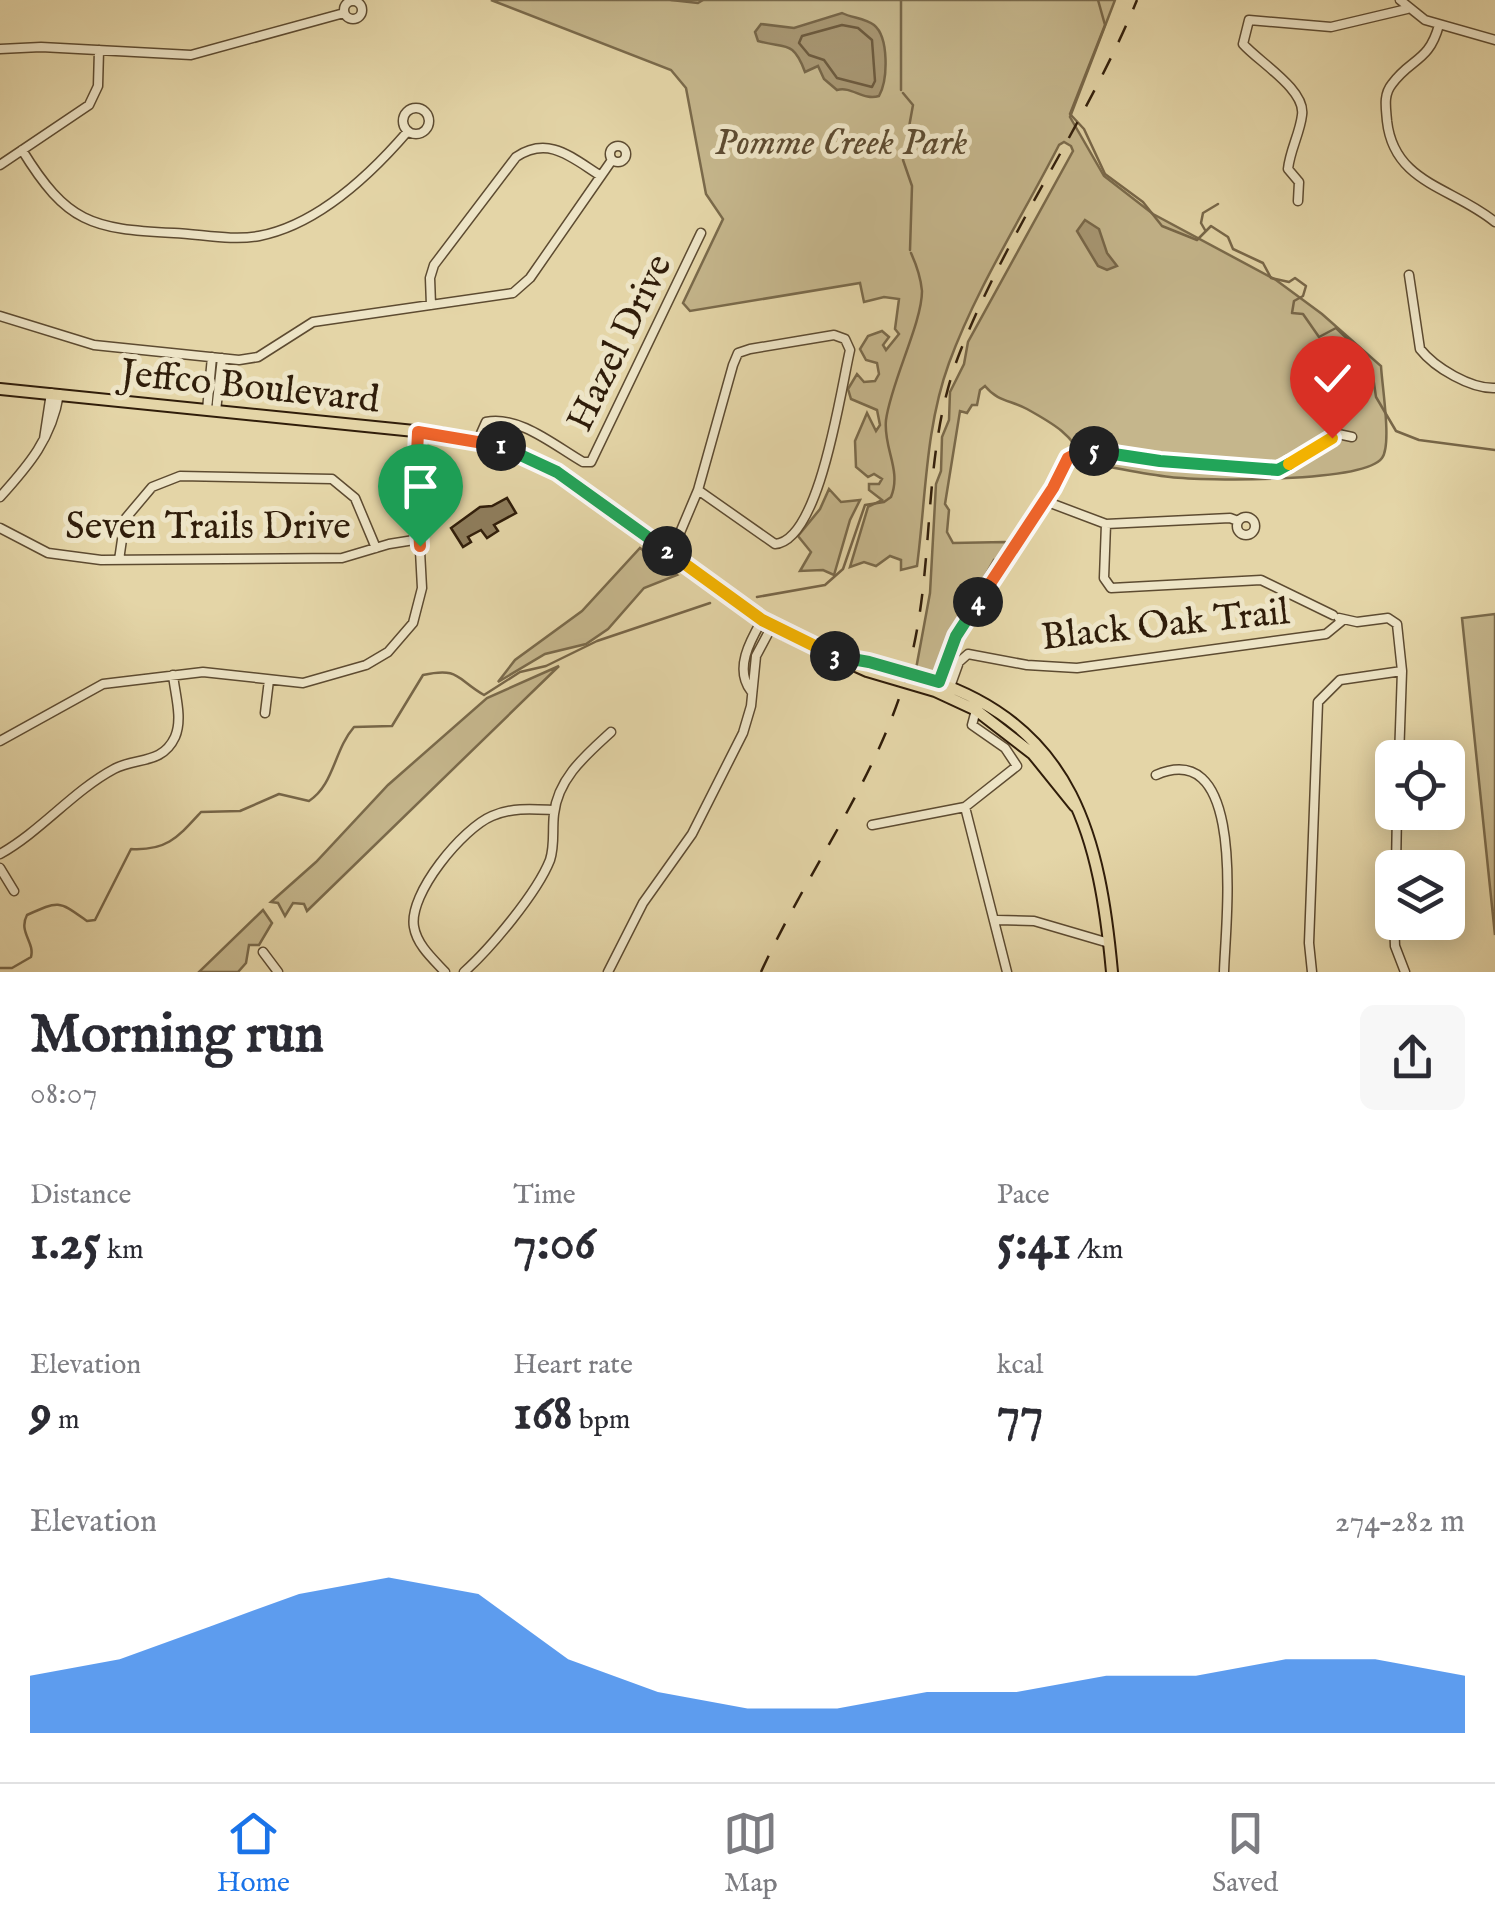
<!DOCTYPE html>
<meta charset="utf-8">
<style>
body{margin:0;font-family:"IM FELL English",serif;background:#f7f7f7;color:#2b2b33;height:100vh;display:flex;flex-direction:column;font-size:38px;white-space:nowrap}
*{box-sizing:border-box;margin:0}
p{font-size:32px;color:#7c7c81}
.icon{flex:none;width:55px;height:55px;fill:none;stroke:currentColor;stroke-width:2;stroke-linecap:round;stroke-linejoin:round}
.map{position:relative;height:972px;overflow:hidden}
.sheet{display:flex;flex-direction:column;background:#fff;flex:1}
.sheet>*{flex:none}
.fabs{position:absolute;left:1375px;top:740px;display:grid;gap:20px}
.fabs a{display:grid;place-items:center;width:90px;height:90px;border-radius:15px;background:#fff;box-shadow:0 5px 25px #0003;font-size:50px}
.pin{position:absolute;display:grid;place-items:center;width:85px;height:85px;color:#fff;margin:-102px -42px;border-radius:50% 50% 50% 0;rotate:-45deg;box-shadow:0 0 10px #0007}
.pin .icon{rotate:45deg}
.km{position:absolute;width:50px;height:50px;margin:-25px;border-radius:50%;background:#222;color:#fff;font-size:28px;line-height:50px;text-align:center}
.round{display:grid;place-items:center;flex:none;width:105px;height:105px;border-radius:15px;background:#f7f7f7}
.head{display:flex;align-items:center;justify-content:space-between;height:170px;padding:0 30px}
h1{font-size:55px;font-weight:800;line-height:75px}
.stats{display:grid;grid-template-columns:repeat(3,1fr);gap:15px;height:170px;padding:10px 30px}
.stats div{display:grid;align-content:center}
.stats b{font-size:50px;font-weight:800}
.stats small{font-size:28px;font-weight:400}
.stats p{font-size:28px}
.chart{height:280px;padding:20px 30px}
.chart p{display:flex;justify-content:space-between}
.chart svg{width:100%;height:180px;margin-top:10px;fill:#1a73e8;opacity:.7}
.dock{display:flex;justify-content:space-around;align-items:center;height:140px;border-top:2px solid #e1e1e2;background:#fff;font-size:28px;color:#7c7c81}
.dock a{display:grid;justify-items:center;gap:5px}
.dock .selected{color:#1a73e8}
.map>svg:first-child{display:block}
.green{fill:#c5b68c;stroke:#7a6a4b;stroke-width:2.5}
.water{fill:#a79672;stroke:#776648;stroke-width:2.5}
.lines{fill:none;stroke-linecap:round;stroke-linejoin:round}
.shore{stroke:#6c5a3e;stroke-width:2.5}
.stream{stroke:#776648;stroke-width:2.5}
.building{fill:#8e7d5c;stroke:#301d0a;stroke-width:2.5}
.minor-casing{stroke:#5d4b31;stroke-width:11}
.major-casing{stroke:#301d0a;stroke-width:14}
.minor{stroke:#ede4c6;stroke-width:8}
.major{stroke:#e4d5a7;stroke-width:10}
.rail{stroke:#301d0a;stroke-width:2.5;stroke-dasharray:18 18;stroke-linecap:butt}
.split-1-casing{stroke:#fff;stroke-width:20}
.split-2-casing{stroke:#fff;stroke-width:20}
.split-3-casing{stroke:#fff;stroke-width:20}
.split-4-casing{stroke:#fff;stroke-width:20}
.split-5-casing{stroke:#fff;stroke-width:20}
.split-6-casing{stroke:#fff;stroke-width:20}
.split-7-casing{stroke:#fff;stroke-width:20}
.split-1{stroke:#f0652b;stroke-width:12}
.split-2{stroke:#22a559;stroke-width:12}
.split-3{stroke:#f5b400;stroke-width:12}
.split-4{stroke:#22a559;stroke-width:12}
.split-5{stroke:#f0652b;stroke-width:12}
.split-6{stroke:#22a559;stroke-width:12}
.split-7{stroke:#f5b400;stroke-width:12}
.labels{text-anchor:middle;stroke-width:10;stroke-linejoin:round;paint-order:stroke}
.park-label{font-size:38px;font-style:italic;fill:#5d4b31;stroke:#ede4c6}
.street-label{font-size:38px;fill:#301d0a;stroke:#ede4c6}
</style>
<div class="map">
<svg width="1495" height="972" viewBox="0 0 1495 972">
<rect width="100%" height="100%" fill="#e4d5a7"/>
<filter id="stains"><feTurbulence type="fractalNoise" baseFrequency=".002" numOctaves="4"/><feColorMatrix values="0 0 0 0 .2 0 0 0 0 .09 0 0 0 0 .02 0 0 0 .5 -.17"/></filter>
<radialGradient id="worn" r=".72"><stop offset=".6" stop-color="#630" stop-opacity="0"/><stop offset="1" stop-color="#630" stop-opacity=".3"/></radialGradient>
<path class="green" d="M 491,0 L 1115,0 L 1070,117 L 1104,176 L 1153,214 L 1276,280 L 1322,314 L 1381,366 C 1382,386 1392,445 1382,458 C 1364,483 1203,481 1170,477 C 1142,474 1114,467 1086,463 C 1072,434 1054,424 1027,409 C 1011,400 998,402 985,386 L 980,390 L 977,405 L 972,405 L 967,413 L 960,411 L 945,504 L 949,510 L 947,532 L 953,543 L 1005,542 L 1010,546 L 1000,561 L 994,560 L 953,632 L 939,670 L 935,673 L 916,669 L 930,593 L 936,484 L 941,471 L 942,437 L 949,420 L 950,392 L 964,364 L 968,342 L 1073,151 L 1071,146 L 1064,142 L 1059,145 C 1021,219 977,287 949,363 C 925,429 926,498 917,566 L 901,570 L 901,560 L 890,556 L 876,566 L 864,562 L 850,567 L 868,507 L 882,500 L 869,490 L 869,484 L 879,484 L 882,479 L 874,474 L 868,477 L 856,467 L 855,441 L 867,413 L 876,431 L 880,425 L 877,410 L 851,399 L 848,389 L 857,374 L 864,382 L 875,381 L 879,374 L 877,363 L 866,360 L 860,349 L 868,336 L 882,331 L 889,337 L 883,345 L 886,350 L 899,334 L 895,329 L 899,299 L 884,297 L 864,302 L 860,283 L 690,311 L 683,303 L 723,219 L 706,194 L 686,88 L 671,70 Z
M 829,489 L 841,502 L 860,500 L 850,520 L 834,575 L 823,570 L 800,571 L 811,552 L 798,536 L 820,509 Z
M 640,548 L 677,575 L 644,588 L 608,629 L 586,644 L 545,654 L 498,682 L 515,660 L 582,611 Z
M 1495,614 L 1495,935 L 1462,618 Z
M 559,666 L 307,911 L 304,904 L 293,903 L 285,916 L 278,903 L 271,902 L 316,862 L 388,785 L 487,698 Z
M 263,910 L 272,923 L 259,945 L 249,945 L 246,963 L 238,972 L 199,972 Z"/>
<path class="water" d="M 842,13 C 852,18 865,18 874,25 C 889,37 888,80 879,96 C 863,101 852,86 837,90 L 824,79 L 818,66 L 805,72 C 793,39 785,49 758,41 L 755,32 L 761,24 L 794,28 Z
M 1085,220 L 1099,229 L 1107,253 L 1117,266 L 1107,270 L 1098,266 L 1077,231 Z"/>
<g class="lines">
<path class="shore" d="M 842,25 L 858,28 L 872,40 L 875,81 L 872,87 L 837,78 L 824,60 L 809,55 L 799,43 L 802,36 Z"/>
<path class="stream" d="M 671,0 L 698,3 L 703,0
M 901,0 L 901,90
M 1098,0 L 1105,25 L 1070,114 L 1084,129 L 1105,174 L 1143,202 L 1162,226 L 1197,240 L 1211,226 L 1228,237 L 1233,249 L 1263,263 L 1271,278 L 1289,282 L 1295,278 L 1306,286 L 1303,296 L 1294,301 L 1292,313 L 1303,314 L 1319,337 L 1336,328 L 1360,351 L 1372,370 L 1376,397 L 1396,431 L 1419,440 L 1495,450
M 903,93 L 913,105 L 903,160 L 912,186 L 910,250
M 1205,230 L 1201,223 L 1203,213 L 1218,204
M 757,597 L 825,585 L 843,569 L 865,505 L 884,502 L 891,497 C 902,470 883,448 886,420 C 891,382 922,323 922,291 C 921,280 916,264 911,253
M 0,968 L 12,968 L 31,957 C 35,942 18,932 27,915 C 60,900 59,901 87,921 L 95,920 L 131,849 C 167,851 178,837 201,812 L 240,811 L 279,794 L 309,801 C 334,785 334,750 354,727 L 392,726 L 423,675 C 460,667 456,679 484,695 L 520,672 L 546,666 L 597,641 L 710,603"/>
</g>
<path class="building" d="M 507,498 L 516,513 L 494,525 L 498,531 L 487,538 L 481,530 L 468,537 L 471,542 L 463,547 L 451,528 L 480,507 L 492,506 Z"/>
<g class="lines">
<g class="minor-casing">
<path id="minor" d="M 1400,0 L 1425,20 L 1495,40
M344 10a9 9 0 1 1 18 0a9 9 0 1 1-18 0Z
M 1439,25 C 1429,62 1411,58 1392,84 C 1383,95 1386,108 1387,121 C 1394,184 1453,187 1495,222
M 0,49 L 41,47 L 191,55 L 344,13
M403 121a13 13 0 1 1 26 0a13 13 0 1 1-26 0Z
M610 154a8 8 0 1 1 16 0a8 8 0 1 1-16 0Z
M 22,150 C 67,223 91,229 174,233 C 201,234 232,241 259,236 C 317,225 371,174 408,131
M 0,165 L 89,105 L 98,86 L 99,50
M 1298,201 L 1299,182 L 1288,169 C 1290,150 1300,133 1302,115 C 1306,90 1259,62 1243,44 L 1249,20 L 1331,27 L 1407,9
M 1409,275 L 1420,349 C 1435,368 1471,389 1495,388
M 431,305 L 430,278 L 434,265 L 516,157 C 549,135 572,158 601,176
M 0,316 L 94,345 L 239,360 L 258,357 L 313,322 L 513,293 L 530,278 L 612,160
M 834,335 L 845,339 L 850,350 C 841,388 820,541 775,544 L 698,490 L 733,365 L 738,353 L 750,349 Z
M 207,410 L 212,357
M 216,411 L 222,358
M 44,439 L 51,393
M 478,440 L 486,422 C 519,415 555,446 583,462 L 591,462 L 701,233
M 0,497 C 29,465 52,438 59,394
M 1045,501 L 1106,524 L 1230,518 L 1238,521
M1237 526a9 9 0 1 1 18 0a9 9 0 1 1-18 0Z
M 1106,524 L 1104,578 L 1111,588 L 1261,580 L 1333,615
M 0,528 L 48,553 L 101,560 L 342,558 L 389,544 L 420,539
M 671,554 L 698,490
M 119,560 L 125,519 L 152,487 L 180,476 L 332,479 L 355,498 L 376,548
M 1339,618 L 1357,622 L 1388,618 L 1397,624 L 1402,671 L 1399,758
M 939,683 L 956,636 L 1053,488 L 1068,458 C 1100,439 1229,478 1277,469 C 1298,466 1322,446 1338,434 L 1352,437
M 950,687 L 959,662 L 968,654 L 1027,665 L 1077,668 L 1326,634 L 1343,620
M 751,691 C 734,669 750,641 762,620
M 265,713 L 269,680
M 0,741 L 103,684 L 203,672 L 303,683 L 366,665 L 388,652 L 413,623 L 422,588 L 416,476 L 419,432
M 1156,775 C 1249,735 1225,927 1224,972
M 965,807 L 1007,972
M 872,825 L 965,807 L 1017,766 L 1005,748 L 972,725 L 976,710
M 0,854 C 41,831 73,791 114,769 C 136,757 162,765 175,737 C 183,719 175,694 173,675
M 0,868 L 14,891
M 1396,868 L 1397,812
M 997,920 L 1034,921 L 1109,943
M 1394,922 L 1395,946 L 1405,972
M 263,952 L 278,972
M 445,972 C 433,959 417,945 414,927 C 408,894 463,828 492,816 C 513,807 533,809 554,810
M 464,972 C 490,949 537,893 550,860 C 555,845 552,830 554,814 C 558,778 586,755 611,732
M 608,972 L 643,903 L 692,834 L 743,733 L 751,706 L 756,656 L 772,626
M 1312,972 L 1309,943 L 1318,702 L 1340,680 L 1402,671"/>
</g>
<g class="major-casing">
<path id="major" d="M 0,389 L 444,434 L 517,451 L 573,482 L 785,634 L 867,671 L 935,691 L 976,710 L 1033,754 L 1075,806
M 852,661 C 880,662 907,672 933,681 C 1074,728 1100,840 1112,972"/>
</g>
<use href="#minor" class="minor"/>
<use href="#major" class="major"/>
<path class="rail" d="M 761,972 C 809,867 883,772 911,658 C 936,557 921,451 960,352 C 1008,230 1087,122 1137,0"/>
</g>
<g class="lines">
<g class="split-1-casing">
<path id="split-1" d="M 420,546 L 416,476 L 418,432 L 501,446"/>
</g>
<g class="split-2-casing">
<path id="split-2" d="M 501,446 L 557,472 L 667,551"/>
</g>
<g class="split-3-casing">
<path id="split-3" d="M 667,551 L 762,620 L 835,656"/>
</g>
<g class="split-4-casing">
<path id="split-4" d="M 835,656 L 869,662 L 939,682 L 956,636 L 978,602"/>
</g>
<g class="split-5-casing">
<path id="split-5" d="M 978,602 L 1053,488 L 1068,458 L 1080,452 L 1094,451"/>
</g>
<g class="split-6-casing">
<path id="split-6" d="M 1094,451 L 1160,461 L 1278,470 L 1289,464"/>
</g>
<g class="split-7-casing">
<path id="split-7" d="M 1289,464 L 1332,438"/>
</g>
<use href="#split-1" class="split-1"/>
<use href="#split-2" class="split-2"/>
<use href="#split-3" class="split-3"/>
<use href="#split-4" class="split-4"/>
<use href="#split-5" class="split-5"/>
<use href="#split-6" class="split-6"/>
<use href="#split-7" class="split-7"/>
</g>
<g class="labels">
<g class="park-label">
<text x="841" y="154">Pomme Creek Park</text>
</g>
<g class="street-label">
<text transform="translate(618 342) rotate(-64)" y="13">Hazel Drive</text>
<text transform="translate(250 385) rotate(6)" y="13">Jeffco Boulevard</text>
<text x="208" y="538">Seven Trails Drive</text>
<text transform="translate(1165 623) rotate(-6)" y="13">Black Oak Trail</text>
</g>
</g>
<rect width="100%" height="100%" filter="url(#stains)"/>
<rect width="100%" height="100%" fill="url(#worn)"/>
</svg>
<div class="fabs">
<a><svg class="icon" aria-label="locate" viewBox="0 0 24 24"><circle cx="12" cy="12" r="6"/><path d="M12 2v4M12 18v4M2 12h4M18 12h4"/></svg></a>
<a><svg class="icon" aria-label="layers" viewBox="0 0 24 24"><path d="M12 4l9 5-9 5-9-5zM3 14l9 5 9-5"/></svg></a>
</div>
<div class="pin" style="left:420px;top:546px;background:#1e9e55"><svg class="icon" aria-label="arrive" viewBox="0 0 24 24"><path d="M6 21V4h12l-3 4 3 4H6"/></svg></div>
<div class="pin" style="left:1332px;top:438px;background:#d93025"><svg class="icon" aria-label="check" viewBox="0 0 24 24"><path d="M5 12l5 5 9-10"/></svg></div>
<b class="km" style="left:501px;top:446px">1</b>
<b class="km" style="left:667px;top:551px">2</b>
<b class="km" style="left:835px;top:656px">3</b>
<b class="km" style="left:978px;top:602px">4</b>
<b class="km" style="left:1094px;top:451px">5</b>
</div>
<section class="sheet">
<div class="head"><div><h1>Morning run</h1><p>08:07</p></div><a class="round"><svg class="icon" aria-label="share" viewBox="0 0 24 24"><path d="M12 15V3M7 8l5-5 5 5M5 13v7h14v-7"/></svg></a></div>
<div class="stats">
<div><p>Distance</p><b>1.25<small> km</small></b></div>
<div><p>Time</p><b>7:06</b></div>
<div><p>Pace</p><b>5:41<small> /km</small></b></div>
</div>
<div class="stats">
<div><p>Elevation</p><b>9<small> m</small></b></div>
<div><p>Heart rate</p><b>168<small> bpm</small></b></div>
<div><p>kcal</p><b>77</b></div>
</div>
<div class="chart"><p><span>Elevation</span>274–282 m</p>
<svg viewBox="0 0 160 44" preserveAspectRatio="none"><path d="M0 44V30L10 26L20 18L30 10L40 6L50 10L60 26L70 34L80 38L90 38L100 34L110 34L120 30L130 30L140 26L150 26L160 30V44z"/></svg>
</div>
</section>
<nav class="dock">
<a class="selected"><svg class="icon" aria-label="home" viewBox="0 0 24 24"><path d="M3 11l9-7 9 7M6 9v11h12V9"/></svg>Home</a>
<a><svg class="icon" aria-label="map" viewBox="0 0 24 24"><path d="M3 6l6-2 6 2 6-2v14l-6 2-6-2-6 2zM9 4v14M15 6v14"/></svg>Map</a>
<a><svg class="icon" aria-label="saved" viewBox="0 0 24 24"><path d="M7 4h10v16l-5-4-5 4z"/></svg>Saved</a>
</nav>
